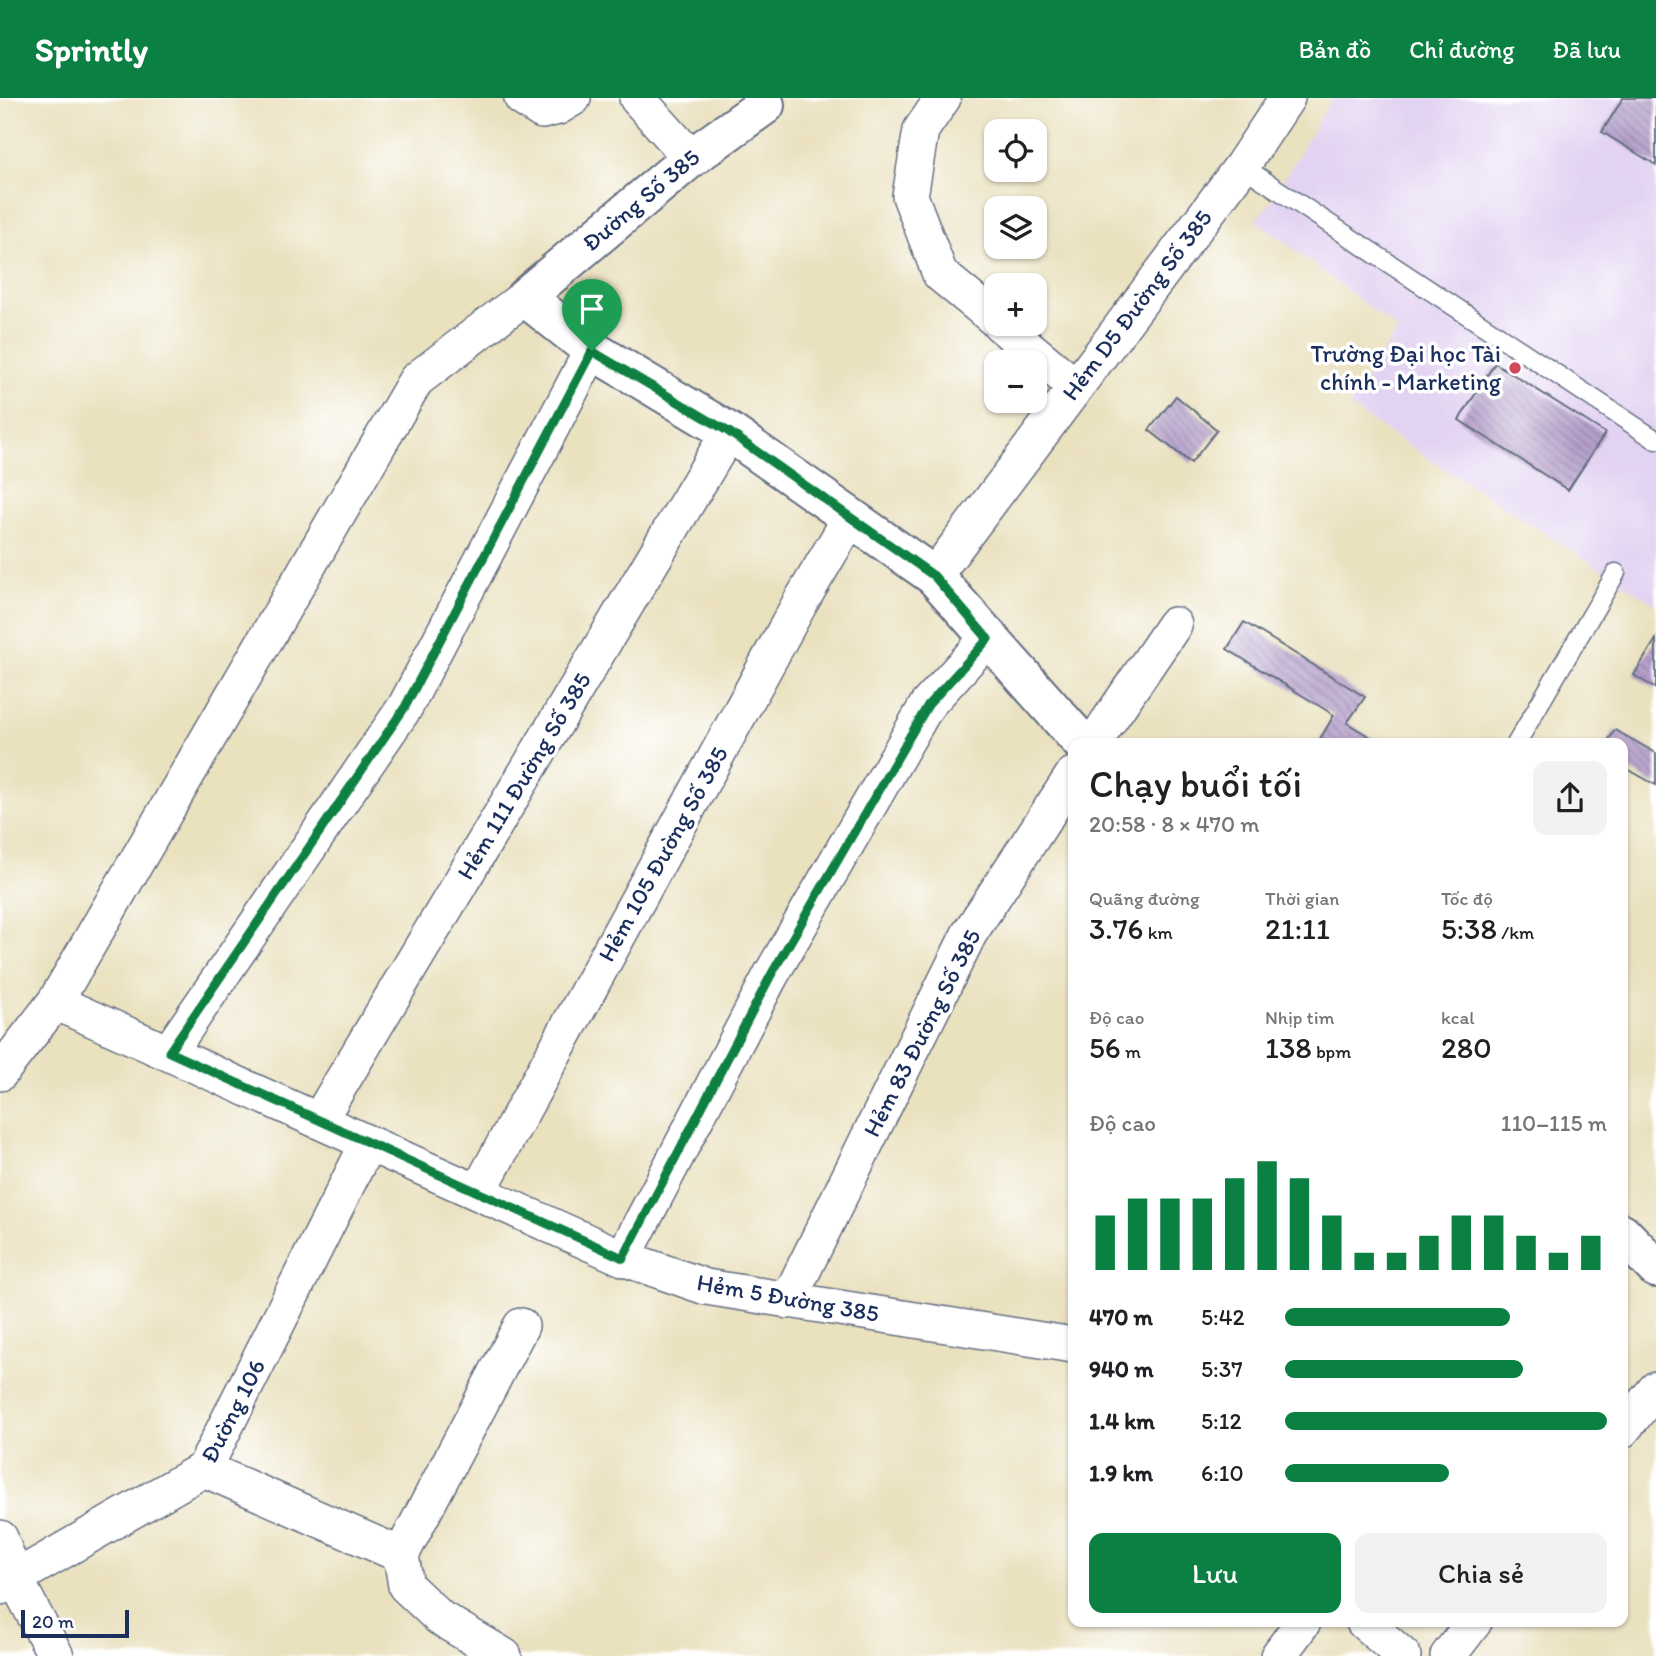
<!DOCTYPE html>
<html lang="vi">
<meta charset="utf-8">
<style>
body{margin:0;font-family:Itim,sans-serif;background:#f2f2f2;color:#202124;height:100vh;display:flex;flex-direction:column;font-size:26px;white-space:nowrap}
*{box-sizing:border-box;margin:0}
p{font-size:23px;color:#757577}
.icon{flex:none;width:38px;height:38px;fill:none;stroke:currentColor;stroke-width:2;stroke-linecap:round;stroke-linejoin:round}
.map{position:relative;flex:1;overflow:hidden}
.sheet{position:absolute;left:1068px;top:640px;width:560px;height:889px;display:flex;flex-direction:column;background:#fff;border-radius:14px;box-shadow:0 2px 5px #0004}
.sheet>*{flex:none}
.fabs{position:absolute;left:984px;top:21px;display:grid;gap:14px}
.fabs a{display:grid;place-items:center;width:63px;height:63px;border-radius:14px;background:#fff;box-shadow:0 2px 5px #0004;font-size:35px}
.scale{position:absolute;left:21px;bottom:18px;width:108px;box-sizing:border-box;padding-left:7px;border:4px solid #1b2f5e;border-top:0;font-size:19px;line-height:24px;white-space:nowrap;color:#1b2f5e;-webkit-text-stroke:5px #fff;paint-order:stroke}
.pin{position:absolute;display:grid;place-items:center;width:60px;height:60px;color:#fff;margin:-72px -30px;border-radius:50% 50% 50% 0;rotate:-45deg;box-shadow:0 0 7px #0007}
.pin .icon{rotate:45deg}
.round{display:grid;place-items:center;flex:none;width:74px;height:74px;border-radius:14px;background:#f2f2f2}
.head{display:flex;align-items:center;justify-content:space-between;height:119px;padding:0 21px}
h1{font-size:38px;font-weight:600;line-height:52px}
.figures{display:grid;grid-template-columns:repeat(3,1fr);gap:10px;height:119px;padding:7px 21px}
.figures div{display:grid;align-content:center}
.figures b{font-size:30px;font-weight:600}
.figures small{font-size:19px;font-weight:400}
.figures p{font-size:19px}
.chart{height:196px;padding:14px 21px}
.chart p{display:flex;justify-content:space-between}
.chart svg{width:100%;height:126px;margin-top:7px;stroke:#0b8043;stroke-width:6}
.action{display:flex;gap:14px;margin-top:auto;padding:14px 21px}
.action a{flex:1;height:80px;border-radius:14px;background:#0b8043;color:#fff;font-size:28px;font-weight:600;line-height:80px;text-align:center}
.action a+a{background:#f2f2f2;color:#202124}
ul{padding:0 21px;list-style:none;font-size:23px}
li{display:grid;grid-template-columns:112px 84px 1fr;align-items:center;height:52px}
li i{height:18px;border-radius:9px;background:#0b8043}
header{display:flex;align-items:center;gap:42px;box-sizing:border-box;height:98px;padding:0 35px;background:#0b8043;color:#fff}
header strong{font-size:33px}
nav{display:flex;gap:38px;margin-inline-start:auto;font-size:24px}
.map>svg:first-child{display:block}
.built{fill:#e3d3f2}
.building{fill:url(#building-back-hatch)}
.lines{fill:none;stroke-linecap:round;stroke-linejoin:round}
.service-casing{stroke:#636d80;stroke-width:21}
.minor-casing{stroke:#636d80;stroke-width:38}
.tertiary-casing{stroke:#636d80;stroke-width:42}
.service{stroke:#fff;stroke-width:18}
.minor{stroke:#fff;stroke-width:35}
.tertiary{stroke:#fff;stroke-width:38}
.route-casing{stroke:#fff;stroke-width:14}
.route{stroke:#0b8043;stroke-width:9}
.poi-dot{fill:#d1495b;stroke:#fff;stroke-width:2.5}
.labels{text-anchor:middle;stroke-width:7;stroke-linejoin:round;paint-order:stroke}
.street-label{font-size:24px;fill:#1b2f5e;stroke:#fff}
.poi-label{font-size:24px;fill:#1b2f5e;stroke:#fff;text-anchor:end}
</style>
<header>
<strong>Sprintly</strong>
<nav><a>Bản đồ</a><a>Chỉ đường</a><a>Đã lưu</a></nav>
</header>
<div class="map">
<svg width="1656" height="1558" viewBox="0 0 1656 1558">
<defs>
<pattern id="building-back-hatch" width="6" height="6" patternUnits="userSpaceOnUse" patternTransform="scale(1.75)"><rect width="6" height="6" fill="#b6a0cb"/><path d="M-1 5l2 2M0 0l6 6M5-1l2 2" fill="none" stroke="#9383a8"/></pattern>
</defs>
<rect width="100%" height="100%" fill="#fff"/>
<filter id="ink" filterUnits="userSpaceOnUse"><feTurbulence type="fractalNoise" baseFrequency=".0143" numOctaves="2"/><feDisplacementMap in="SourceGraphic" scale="14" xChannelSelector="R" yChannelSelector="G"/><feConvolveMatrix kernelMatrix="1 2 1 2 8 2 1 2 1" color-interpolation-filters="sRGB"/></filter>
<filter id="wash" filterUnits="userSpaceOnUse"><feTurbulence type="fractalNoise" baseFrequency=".00686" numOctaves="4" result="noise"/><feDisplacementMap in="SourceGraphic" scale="28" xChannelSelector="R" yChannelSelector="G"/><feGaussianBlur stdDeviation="1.57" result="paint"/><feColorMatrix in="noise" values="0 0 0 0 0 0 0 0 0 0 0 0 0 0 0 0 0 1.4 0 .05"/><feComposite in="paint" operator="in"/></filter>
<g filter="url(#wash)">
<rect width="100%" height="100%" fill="#eae1bf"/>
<path class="built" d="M 1332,0 L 1656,0 L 1656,507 L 1349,309 L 1398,231 L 1255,122 L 1269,107 Z"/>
<g id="blocks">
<path class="building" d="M 1623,0 L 1656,0 L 1656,67 L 1602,34 Z
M 1495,265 L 1605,335 L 1568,392 L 1459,322 Z
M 1176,298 L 1217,332 L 1191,365 L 1149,332 Z
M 1244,524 L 1365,599 L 1347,625 L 1382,646 L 1323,646 L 1319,643 L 1334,617 L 1227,551 Z
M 1656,541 L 1656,591 L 1634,577 Z
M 1615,632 L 1656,655 L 1656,687 L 1622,668 L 1622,646 L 1606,646 Z"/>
</g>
</g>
<g filter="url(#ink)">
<use href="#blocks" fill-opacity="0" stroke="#636d80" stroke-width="2"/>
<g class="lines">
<g class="service-casing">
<path id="service" d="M 1242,68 L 1656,342
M 1516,646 L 1616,475"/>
</g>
<g class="minor-casing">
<path id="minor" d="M 522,0 L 542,13 L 558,9 L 573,0
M 637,0 L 691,60
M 943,0 L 921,32 L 910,98 L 940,176 L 996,222
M 1000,226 L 1076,289
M 934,478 L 1242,68 L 1287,0
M 1093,646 L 1174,527
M 55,904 L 623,1160 L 706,1189 L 1073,1247
M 169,954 L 405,609 L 592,252
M 0,975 L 55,904 L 416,282 L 525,199
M 319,1022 L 729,334
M 478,1094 L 800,505 L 851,419
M 623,1160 L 771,877 L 927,607 L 987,541
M 788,1203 L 969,836 L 1073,677
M 1622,1332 L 1656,1291
M 204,1371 L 401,1457
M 0,1440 L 15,1480 L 56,1558
M 0,1489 L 204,1371 L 368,1045
M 1364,1524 L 1403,1558
M 504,1558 L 440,1520 L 406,1488 L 401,1457 L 521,1228
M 1278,1558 L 1303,1524
M 1448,1558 L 1474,1524"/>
</g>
<g class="tertiary-casing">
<path id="tertiary" d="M 765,7 L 691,60 L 525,199 L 592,252 L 729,334 L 934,478 L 1083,646
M 1622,1135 L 1656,1170"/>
</g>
<use href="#service" class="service"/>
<use href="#minor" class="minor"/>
<use href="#tertiary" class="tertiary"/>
</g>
</g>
<g class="lines" filter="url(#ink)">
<g class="route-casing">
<path id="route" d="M 592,253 L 729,334 L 934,478 L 988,541 L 928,607 L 771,877 L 623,1160 L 169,954 L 405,609 Z"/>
</g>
<use href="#route" class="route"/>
</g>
<circle class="poi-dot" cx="1515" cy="270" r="7"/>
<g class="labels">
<g class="street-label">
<text transform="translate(641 102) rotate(-40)" y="8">Đường Số 385</text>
<text transform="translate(1137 207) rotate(-53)" y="8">Hẻm D5 Đường Số 385</text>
<text transform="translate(524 678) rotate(-59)" y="8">Hẻm 111 Đường Số 385</text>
<text transform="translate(663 756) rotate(-61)" y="8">Hẻm 105 Đường Số 385</text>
<text transform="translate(922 935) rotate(-63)" y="8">Hẻm 83 Đường Số 385</text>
<text transform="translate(788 1200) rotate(10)" y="8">Hẻm 5 Đường 385</text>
<text transform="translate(233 1313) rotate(-63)" y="8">Đường 106</text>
</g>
<g class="poi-label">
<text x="1501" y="264">Trường Đại học Tài<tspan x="1501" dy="28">chính - Marketing</tspan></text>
</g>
</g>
</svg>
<div class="fabs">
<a><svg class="icon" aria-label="locate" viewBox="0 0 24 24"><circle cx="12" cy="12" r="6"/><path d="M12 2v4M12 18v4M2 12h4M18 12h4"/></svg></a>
<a><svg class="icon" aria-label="layers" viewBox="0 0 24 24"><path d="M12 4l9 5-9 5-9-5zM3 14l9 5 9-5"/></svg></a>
<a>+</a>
<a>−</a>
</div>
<div class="scale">20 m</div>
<div class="pin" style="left:592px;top:253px;background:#1e9e55"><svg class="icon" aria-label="arrive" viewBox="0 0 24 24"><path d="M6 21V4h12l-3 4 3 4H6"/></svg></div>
<section class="sheet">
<div class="head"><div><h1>Chạy buổi tối</h1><p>20:58 · 8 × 470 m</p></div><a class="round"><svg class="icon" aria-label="share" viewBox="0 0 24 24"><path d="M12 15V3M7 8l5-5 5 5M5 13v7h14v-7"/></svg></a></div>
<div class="figures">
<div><p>Quãng đường</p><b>3.76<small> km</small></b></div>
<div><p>Thời gian</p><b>21:11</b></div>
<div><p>Tốc độ</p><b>5:38<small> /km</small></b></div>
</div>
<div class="figures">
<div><p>Độ cao</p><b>56<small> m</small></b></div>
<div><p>Nhịp tim</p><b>138<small> bpm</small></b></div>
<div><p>kcal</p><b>280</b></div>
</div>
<div class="chart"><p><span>Độ cao</span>110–115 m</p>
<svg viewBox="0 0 160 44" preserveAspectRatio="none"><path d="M5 44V25M15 44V19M25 44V19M35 44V19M45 44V12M55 44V6M65 44V12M75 44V25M85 44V38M95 44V38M105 44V32M115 44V25M125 44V25M135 44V32M145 44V38M155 44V32"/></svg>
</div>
<ul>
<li><b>470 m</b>5:42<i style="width:70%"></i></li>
<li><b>940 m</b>5:37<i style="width:74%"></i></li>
<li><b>1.4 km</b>5:12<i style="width:100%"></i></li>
<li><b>1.9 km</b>6:10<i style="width:51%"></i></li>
</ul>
<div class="action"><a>Lưu</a><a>Chia sẻ</a></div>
</section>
</div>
